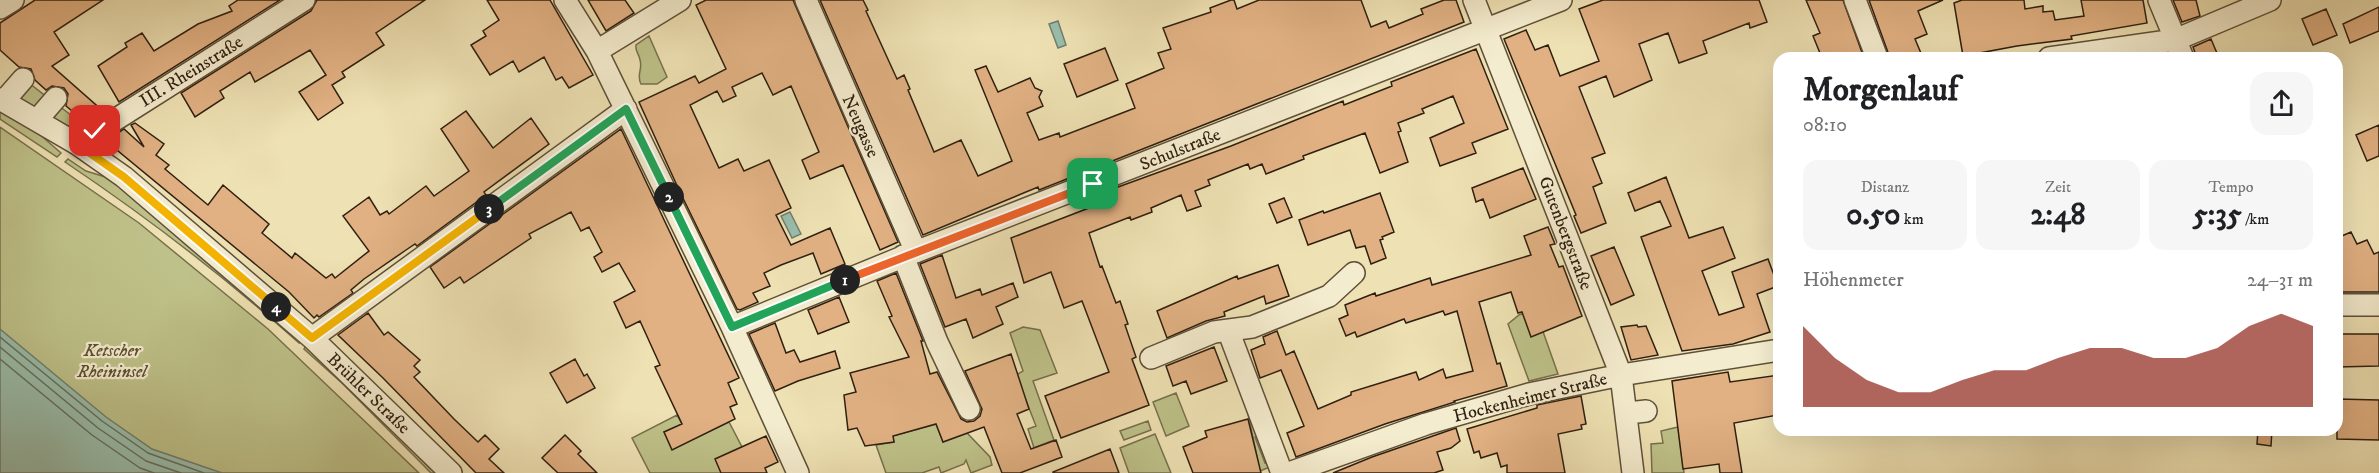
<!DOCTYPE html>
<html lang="de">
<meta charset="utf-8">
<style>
body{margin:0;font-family:"IM FELL DW Pica",serif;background:#f6f6f6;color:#202124;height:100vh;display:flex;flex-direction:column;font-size:22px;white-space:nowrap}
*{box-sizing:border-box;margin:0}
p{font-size:20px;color:#757577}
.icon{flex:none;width:33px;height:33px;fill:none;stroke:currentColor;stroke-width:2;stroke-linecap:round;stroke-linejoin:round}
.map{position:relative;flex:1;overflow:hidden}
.panel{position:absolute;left:1773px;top:52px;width:570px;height:384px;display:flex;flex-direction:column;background:#fff;border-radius:18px;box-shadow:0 6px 24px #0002}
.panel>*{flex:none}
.pin{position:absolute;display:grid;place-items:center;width:51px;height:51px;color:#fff;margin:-26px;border-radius:12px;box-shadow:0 3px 9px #0006}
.km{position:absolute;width:30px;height:30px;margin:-15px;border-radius:50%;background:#222;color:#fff;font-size:16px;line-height:30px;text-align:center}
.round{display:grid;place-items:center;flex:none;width:63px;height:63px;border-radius:18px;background:#f6f6f6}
.head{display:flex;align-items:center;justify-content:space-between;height:102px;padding:0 30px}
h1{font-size:33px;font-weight:700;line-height:45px}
.stats{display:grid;grid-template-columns:repeat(3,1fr);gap:9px;height:102px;padding:6px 30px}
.stats div{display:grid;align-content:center;border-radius:15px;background:#f6f6f6;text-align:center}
.stats b{font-size:30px;font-weight:700}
.stats small{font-size:16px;font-weight:400}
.stats p{font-size:16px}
.chart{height:168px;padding:12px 30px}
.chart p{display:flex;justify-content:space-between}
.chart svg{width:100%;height:108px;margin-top:6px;fill:#8f2418;opacity:.7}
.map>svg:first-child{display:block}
.green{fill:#bec189;stroke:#76704c;stroke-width:1.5}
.water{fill:#99beac;stroke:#6f7e6e;stroke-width:1.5}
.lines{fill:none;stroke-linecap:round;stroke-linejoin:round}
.shore{stroke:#646e5e;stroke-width:1.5}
.building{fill:#e1b183;stroke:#2f1f10;stroke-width:1.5}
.minor-casing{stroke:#5f5039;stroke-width:24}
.minor{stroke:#f4ecce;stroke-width:21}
.split-1-casing{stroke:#fff;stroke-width:12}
.split-2-casing{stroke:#fff;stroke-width:12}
.split-3-casing{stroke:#fff;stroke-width:12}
.split-4-casing{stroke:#fff;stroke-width:12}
.split-5-casing{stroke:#fff;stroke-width:12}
.split-1{stroke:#f0652b;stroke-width:8}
.split-2{stroke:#22a559;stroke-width:8}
.split-3{stroke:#22a559;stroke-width:8}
.split-4{stroke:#f5b400;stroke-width:8}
.split-5{stroke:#f5b400;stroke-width:8}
.labels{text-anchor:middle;stroke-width:4.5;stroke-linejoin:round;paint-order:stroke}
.street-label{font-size:18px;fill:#2f1f10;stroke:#f4ecce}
.park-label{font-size:18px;font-style:italic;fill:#5a5034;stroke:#f4ecce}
</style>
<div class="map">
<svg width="2379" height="473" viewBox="0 0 2379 473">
<rect width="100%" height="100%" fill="#eee1b3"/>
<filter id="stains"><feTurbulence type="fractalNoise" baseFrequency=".00333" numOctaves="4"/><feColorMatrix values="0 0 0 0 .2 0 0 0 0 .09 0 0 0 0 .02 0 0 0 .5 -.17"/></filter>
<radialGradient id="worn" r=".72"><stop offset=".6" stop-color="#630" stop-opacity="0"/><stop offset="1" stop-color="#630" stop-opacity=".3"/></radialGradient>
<path class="green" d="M 649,36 L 667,77 L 657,84 L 641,84 C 636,75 643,69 640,60 C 639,53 635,52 636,45 Z
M 29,83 L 48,98 L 38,111 L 16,98 Z
M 58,105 L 86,127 L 80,132 L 74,131 L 48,117 Z
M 0,108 L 30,126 L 61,153 L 57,157 L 0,119 Z
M 0,127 L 139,223 L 268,329 L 419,473 L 0,473 Z
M 68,159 L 86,171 L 112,179 L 301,342 L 299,343 C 225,277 147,217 65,162 Z
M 1535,309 L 1558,374 L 1529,381 L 1508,324 L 1519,315 Z
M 1023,327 L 1040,330 L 1057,373 L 1033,381 L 1054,440 L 1034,448 L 1028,429 L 1036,426 L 1016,375 L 1023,371 L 1010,333 Z
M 306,345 L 441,473 L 431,473 L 343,384 L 304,349 Z
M 1176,393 L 1189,426 L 1166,436 L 1153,402 Z
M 1247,409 L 1260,434 L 1255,437 L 1265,463 L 1271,461 L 1270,467 L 1260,471 Z
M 677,415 L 682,424 L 664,432 L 672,449 L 729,422 L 742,447 L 721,473 L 650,473 L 632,438 Z
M 1148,421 L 1151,430 L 1124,440 L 1120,431 Z
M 936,424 L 943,442 L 967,433 L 990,457 L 992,465 L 971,473 L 966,460 L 964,464 L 941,473 L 939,467 L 922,473 L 886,473 L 876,445 L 894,442 L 893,436 Z
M 1678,427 L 1684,473 L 1652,473 L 1651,444 L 1663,443 L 1661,431 Z
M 1155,434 L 1171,473 L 1129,473 L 1120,448 Z"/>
<path class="water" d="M 1058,21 L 1066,45 L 1058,48 L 1049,24 Z
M 790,212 L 801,234 L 792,238 L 781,216 Z
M 0,329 L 106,417 L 152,449 L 222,473 L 0,473 Z"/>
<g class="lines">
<path class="shore" d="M 0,337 L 102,421 L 148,453 L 204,473
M 0,347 L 98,428 L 146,461 L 181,473
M 0,359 L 92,435 L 140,468 L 154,473"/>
</g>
<path class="building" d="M 35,0 L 103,0 L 54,32 L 69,55 L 52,66 L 104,112 L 87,123 L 66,106 L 68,94 L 64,88 L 52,86 L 46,90 L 35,80 L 31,69 L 19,67 L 0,50 L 0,23 Z
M 238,0 L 280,0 L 119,102 L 98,66 L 127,47 L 125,43 L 142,33 L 154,51 L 198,24 L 232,11 L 229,6 Z
M 317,0 L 425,0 L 376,33 L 384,45 L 342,72 L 345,77 L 332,85 L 343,103 L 318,120 L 299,92 L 326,75 L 310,50 L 255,82 L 250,72 L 220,91 L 224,98 L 195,117 L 181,93 L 311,11 Z
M 487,0 L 550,0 L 593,75 L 569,88 L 562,77 L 556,80 L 544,57 L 519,72 L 513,61 L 490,75 L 471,45 L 486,36 L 483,31 L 499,20 Z
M 588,0 L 625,0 L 634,13 L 606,31 Z
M 706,0 L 793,0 L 898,242 L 880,250 L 843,165 L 810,179 L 802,160 L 819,152 L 791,86 L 773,95 L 762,73 L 732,87 L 736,96 L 723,102 L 717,91 L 690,105 L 719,168 L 738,159 L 744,171 L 769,160 L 791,208 L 776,215 L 791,245 L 830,228 L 845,264 L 821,274 L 813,253 L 781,265 L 764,273 L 770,286 L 753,293 L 758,302 L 740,310 L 737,309 L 679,190 L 639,102 L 695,76 L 699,83 L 726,69 L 696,5 Z
M 820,0 L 863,0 L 868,10 L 866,11 L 897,79 L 904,75 L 910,89 L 908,90 L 934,152 L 961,140 L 978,176 L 1012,161 L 975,70 L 986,66 L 998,92 L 1030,78 L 1035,88 L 1042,91 L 1039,97 L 1043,106 L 1027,113 L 1039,140 L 1059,133 L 1060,137 L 1135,108 L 1126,84 L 1164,68 L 1158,53 L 1171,49 L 1163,28 L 1211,12 L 1210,8 L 1231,0 L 1234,0 L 1237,9 L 1259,0 L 1361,0 L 1371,27 L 1386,21 L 1389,28 L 1423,14 L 1421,9 L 1444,0 L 1456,0 L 1464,22 L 1039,190 L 1038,187 L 923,235 Z
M 1603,0 L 1759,0 L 1767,22 L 1750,28 L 1749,23 L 1703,41 L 1707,53 L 1679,63 L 1668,33 L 1639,44 L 1652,80 L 1614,97 L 1606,76 L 1579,87 L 1605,153 L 1592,158 L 1602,183 L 1593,187 L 1606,223 L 1581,233 L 1574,216 L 1576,215 L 1504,39 L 1526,30 L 1535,50 L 1548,45 L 1560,76 L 1599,61 L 1579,9 Z
M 1806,0 L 1843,0 L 1864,58 L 1822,58 L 1813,36 L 1820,33 Z
M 1869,0 L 1943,0 L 1918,11 L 1927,34 L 1915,39 L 1923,58 L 1890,58 Z
M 1962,0 L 2024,0 L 2025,9 L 2043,6 L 2043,12 L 2053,11 L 2055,20 L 2084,16 L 2081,0 L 2143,0 L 2147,23 L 2071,36 L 2072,39 L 2017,46 L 1963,56 L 1954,3 Z
M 2173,0 L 2196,0 L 2200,16 L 2182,22 Z
M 2379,7 L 2379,31 L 2350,43 L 2343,24 Z
M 2326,9 L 2337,35 L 2313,45 L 2302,19 Z
M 2211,39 L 2219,58 L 2197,58 L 2193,47 Z
M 1105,48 L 1118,80 L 1077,97 L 1064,64 Z
M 1476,49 L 1508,129 L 1472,143 L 1476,153 L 1440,166 L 1430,138 L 1464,123 L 1453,96 L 1422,109 L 1424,113 L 1398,123 L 1401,131 L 1398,132 L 1408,162 L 1380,173 L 1365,133 L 1303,156 L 1304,159 L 1266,174 L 1262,164 L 1250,169 L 1248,164 L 1208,180 L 1210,185 L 1195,191 L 1201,206 L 1187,211 L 1181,195 L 1151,208 L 1152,212 L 1131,220 L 1130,217 L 1089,233 L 1100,267 L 1102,266 L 1116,303 L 1120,301 L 1128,324 L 1125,325 L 1136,357 L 1132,359 L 1149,405 L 1061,438 L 1045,396 L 1109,372 L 1082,301 L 1064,308 L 1051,272 L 1024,283 L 1011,238 L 1094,206 L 1091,200 L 1118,187 L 1231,146 L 1343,101 L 1344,105 L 1392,86 L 1391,82 Z
M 466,111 L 493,148 L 531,118 L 549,144 L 484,192 L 486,195 L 417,246 L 415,244 L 406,250 L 364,279 L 351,290 L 353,293 L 319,317 L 317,315 L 314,318 L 289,292 L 106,141 L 124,129 L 144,147 L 131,125 L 135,123 L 164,144 L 156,155 L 169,165 L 165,169 L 208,205 L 223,185 L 269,224 L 262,233 L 292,258 L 295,253 L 326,278 L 332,274 L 335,278 L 369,251 L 343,216 L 369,197 L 380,215 L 387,211 L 389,214 L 426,186 L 434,196 L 469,171 L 441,129 Z
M 2379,125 L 2379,156 L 2367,161 L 2356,135 Z
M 621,129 L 739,378 L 728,383 L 737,404 L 730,407 L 735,419 L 672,450 L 664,432 L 682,424 L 655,367 L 660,365 L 640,321 L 626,328 L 614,302 L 635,291 L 619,263 L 602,272 L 594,257 L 602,252 L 589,227 L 581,231 L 571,212 L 529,234 L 531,238 L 464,283 L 460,277 L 444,288 L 430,267 Z
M 1523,168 L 1536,199 L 1490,218 L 1483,199 L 1476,202 L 1472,188 Z
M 1666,177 L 1689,238 L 1723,227 L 1735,258 L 1702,271 L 1719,315 L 1744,307 L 1732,272 L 1768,259 L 1778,286 L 1757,294 L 1770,332 L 1733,344 L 1682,351 L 1641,237 L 1671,226 L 1660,201 L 1635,211 L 1628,193 Z
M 1380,193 L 1394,232 L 1382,237 L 1383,239 L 1380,240 L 1386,258 L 1371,264 L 1365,246 L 1356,248 L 1350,230 L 1308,245 L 1299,220 L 1323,211 L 1324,213 Z
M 1284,198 L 1292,217 L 1277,223 L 1269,204 Z
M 1548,227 L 1555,244 L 1550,245 L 1559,267 L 1563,266 L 1582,316 L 1531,337 L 1522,312 L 1518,313 L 1511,292 L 1479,302 L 1497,364 L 1500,363 L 1507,386 L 1454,401 L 1455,402 L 1385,424 L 1296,457 L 1287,433 L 1304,426 L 1281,370 L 1260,378 L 1251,350 L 1265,344 L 1263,337 L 1277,331 L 1286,355 L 1294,351 L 1318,409 L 1351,395 L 1351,392 L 1416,372 L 1419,380 L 1443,369 L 1446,378 L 1473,371 L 1457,311 L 1445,315 L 1443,311 L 1406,323 L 1404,319 L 1357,337 L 1355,332 L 1346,336 L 1339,319 L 1348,315 L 1345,305 L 1375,293 L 1376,296 L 1430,278 L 1432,285 L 1531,255 L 1524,236 Z
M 2351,232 L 2357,244 L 2367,240 L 2374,254 L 2379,252 L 2379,292 L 2337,292 L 2337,238 Z
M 1614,247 L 1634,295 L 1611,305 L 1591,256 Z
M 942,255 L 956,298 L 980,289 L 982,295 L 1013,283 L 1018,297 L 996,307 L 1003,324 L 973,338 L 966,319 L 945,327 L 920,264 Z
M 1278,265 L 1289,296 L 1266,304 L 1264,296 L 1224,312 L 1225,316 L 1206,321 L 1167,338 L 1157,311 L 1237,276 L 1238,279 Z
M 896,273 L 923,341 L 921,341 L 930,374 L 937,372 L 961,419 L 967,422 L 974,421 L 980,416 L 982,409 L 965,371 L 1011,354 L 1029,409 L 1017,414 L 1031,449 L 1056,440 L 1062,457 L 1020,473 L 1002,473 L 984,427 L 943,442 L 936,424 L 893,436 L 894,442 L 865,446 L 857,428 L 848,430 L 844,395 L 856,392 L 850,373 L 909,357 L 889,317 L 892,316 L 877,281 Z
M 839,297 L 849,322 L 818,334 L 808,310 Z
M 368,313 L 384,335 L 388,332 L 420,360 L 414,366 L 420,372 L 414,377 L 454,419 L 478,442 L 485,435 L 499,449 L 489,459 L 504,473 L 476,473 L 383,378 L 338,335 Z
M 775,323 L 786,353 L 794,350 L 800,362 L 835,351 L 840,368 L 798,381 L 775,391 L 749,334 Z
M 1637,325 L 1638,327 L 1646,326 L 1658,355 L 1631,360 L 1621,327 Z
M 2339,334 L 2379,334 L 2379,366 L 2337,367 L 2337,335 Z
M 1214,347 L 1227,381 L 1191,394 L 1186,381 L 1173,386 L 1166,366 Z
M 575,359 L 584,376 L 587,374 L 595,388 L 567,403 L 550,373 Z
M 1728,372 L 1730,382 L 1779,375 L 1779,397 L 1776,398 L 1778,415 L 1734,423 L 1742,473 L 1720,473 L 1719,464 L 1683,469 L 1672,381 Z
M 1581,396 L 1586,424 L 1581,425 L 1582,429 L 1558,434 L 1565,473 L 1507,473 L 1507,465 L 1501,467 L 1497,453 L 1481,458 L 1479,451 L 1474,453 L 1467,429 L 1537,408 L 1537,405 Z
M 2337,399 L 2379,400 L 2379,440 L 2337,439 Z
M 1248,419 L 1261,473 L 1193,473 L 1183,447 L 1207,437 L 1205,431 Z
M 1456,428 L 1460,441 L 1451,448 L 1437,452 L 1443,470 L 1434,473 L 1333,473 L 1372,457 Z
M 2258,430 L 2272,430 L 2271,446 L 2257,444 Z
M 565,435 L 581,451 L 578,454 L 597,473 L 558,473 L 542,458 Z
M 766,436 L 778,462 L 765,468 L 767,473 L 721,473 L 715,459 Z
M 1110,449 L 1119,473 L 1053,473 L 1053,472 Z"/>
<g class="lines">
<g class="minor-casing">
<path id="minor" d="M 565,0 L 597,51 L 732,327 L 798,473
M 806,0 L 916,252
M 1474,0 L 1621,375 L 1633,473
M 1855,0 L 1877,58
M 2159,0 L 2183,58
M 0,8 L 13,0
M 597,51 L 680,0
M 2049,58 L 2175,40 L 2270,0
M 0,99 L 77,144 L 124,177 L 312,338 L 451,473
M 4,101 L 23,79
M 37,120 L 56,98
M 77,144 L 304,0
M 903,256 L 937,342 L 969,409
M 2337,305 L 2379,305
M 732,327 L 900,258 L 1561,0
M 1228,330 L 1282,473
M 312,338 L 626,109
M 1151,358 L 1214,332 L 1252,327 L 1329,296 L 1354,273
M 1628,413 L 1646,411
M 1289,473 L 1426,424 L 1529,394 L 1621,375 L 1779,350"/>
</g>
<use href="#minor" class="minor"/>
</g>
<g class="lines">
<g class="split-1-casing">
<path id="split-1" d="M 845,280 L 1093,184"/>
</g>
<g class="split-2-casing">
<path id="split-2" d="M 669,197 L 732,327 L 845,280"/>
</g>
<g class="split-3-casing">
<path id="split-3" d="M 489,209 L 626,109 L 669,197"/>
</g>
<g class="split-4-casing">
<path id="split-4" d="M 276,307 L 312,338 L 489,209"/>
</g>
<g class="split-5-casing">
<path id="split-5" d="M 95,131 L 77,144 L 124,177 L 276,307"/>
</g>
<use href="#split-1" class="split-1"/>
<use href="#split-2" class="split-2"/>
<use href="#split-3" class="split-3"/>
<use href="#split-4" class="split-4"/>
<use href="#split-5" class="split-5"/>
</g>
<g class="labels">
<g class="street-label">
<text transform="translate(191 71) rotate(-32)" y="6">III. Rheinstraße</text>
<text transform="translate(861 126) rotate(66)" y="6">Neugasse</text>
<text transform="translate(1180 149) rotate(-22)" y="6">Schulstraße</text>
<text transform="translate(1566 233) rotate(69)" y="6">Gutenbergstraße</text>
<text transform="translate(369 393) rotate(44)" y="6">Brühler Straße</text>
<text transform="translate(1530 397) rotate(-14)" y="6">Hockenheimer Straße</text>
</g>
<g class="park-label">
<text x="112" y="356">Ketscher<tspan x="112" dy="21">Rheininsel</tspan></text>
</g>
</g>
<rect width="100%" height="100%" filter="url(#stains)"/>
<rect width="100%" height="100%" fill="url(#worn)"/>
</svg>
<div class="pin" style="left:1093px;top:184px;background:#1e9e55"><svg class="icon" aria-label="arrive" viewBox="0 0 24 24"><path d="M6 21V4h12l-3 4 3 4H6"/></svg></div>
<div class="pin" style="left:95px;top:131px;background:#d93025"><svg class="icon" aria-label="check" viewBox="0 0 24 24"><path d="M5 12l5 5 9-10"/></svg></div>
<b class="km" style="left:845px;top:280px">1</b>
<b class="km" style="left:669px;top:197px">2</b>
<b class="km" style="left:489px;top:209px">3</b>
<b class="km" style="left:276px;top:307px">4</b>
<section class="panel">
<div class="head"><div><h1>Morgenlauf</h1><p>08:10</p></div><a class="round"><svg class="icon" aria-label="share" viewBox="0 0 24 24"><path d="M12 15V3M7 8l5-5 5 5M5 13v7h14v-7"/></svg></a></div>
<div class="stats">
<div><p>Distanz</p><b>0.50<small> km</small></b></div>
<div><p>Zeit</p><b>2:48</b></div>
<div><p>Tempo</p><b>5:35<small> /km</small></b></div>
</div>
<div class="chart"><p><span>Höhenmeter</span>24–31 m</p>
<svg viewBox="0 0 160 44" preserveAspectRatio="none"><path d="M0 44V11L10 24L20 33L30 38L40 38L50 33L60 29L70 29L80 24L90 20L100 20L110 24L120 24L130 20L140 11L150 6L160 11V44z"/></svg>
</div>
</section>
</div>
